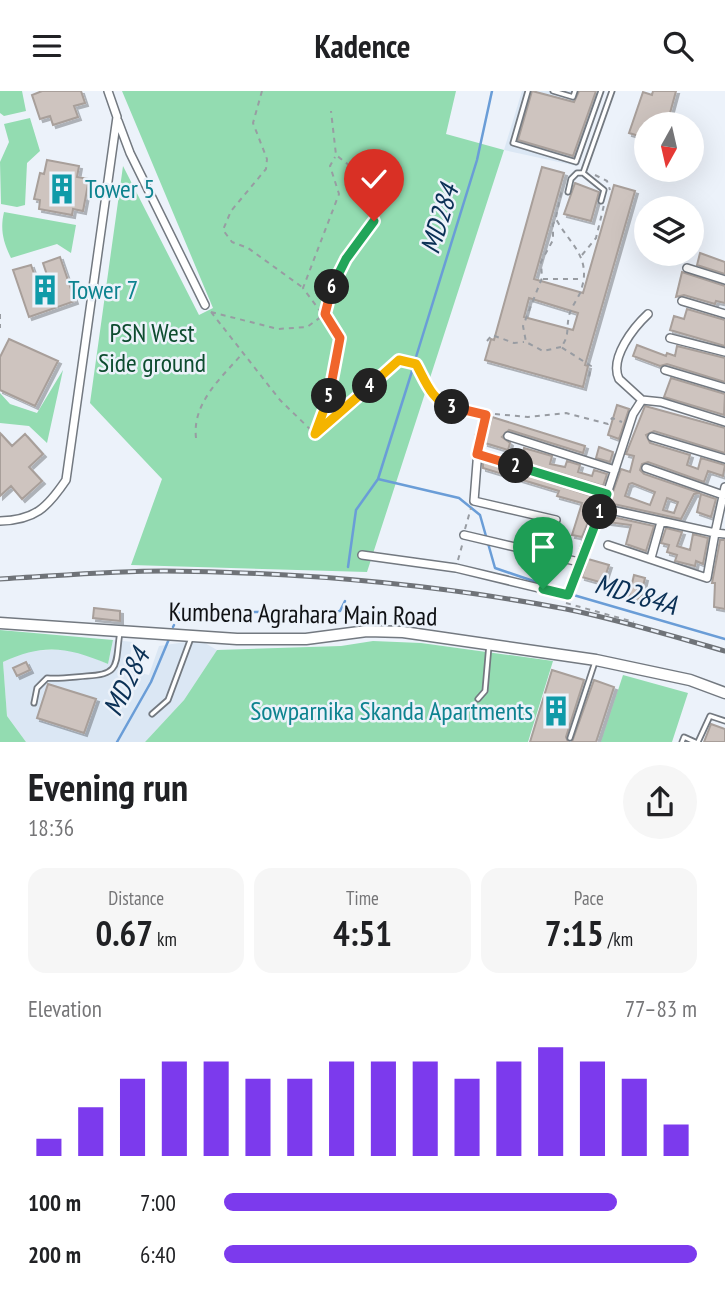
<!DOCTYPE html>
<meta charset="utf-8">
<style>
body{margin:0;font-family:"PT Sans Narrow",sans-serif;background:#f6f6f6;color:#202124;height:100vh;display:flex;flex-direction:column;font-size:26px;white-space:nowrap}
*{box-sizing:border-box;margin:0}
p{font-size:23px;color:#757577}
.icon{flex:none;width:38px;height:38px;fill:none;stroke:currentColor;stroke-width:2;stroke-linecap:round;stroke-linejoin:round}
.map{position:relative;height:651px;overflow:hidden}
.details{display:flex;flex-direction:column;background:#fff;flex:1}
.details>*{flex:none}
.needle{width:46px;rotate:188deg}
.fabs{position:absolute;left:634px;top:21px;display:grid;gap:14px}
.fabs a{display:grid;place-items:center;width:70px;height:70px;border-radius:50%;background:#fff;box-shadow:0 7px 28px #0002;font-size:35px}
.pin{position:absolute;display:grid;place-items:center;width:60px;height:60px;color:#fff;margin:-72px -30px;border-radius:50% 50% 50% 0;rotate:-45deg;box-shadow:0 0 7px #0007}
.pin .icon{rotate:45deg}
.km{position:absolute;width:35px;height:35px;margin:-18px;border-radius:50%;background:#222;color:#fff;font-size:19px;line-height:35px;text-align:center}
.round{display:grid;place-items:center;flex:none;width:74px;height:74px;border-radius:37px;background:#f6f6f6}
.headline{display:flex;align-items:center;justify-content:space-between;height:119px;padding:0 28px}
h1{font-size:38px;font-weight:700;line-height:52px}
.stats{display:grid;grid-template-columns:repeat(3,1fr);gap:10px;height:119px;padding:7px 28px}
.stats div{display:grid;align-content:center;border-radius:18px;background:#f6f6f6;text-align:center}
.stats b{font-size:35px;font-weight:700}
.stats small{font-size:19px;font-weight:400}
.stats p{font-size:19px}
.chart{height:196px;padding:14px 28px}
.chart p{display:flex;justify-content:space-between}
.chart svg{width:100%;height:126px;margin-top:7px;stroke:#7c3aed;stroke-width:6}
ul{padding:0 28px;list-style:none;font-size:23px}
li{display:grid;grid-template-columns:112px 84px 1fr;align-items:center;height:52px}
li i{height:18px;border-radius:9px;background:#7c3aed}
header{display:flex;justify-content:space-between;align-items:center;height:91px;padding:0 28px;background:#fff;font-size:32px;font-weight:700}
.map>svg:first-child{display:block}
.built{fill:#dbe7f4}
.green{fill:#93dcb1}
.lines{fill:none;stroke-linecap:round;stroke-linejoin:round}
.stream{stroke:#6a9dd7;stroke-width:2.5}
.building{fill:#cec4bf;stroke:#a89f9a;stroke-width:2;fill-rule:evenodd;filter:url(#shadow)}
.lane-casing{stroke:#737980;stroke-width:7}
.street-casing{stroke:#737980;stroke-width:10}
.secondary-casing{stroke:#737980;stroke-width:13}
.path{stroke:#989ca2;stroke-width:2;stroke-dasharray:5 5;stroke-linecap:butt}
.lane{stroke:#fff;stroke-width:3.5}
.street{stroke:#fff;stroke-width:7}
.secondary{stroke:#fff;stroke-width:10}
.rail-casing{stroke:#6f7378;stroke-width:5}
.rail{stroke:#ecf2fa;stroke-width:2.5;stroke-dasharray:8;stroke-linecap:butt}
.split-1-casing{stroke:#fff;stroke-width:14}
.split-2-casing{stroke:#fff;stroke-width:14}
.split-3-casing{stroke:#fff;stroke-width:14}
.split-4-casing{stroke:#fff;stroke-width:14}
.split-5-casing{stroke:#fff;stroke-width:14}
.split-6-casing{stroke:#fff;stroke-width:14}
.split-7-casing{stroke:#fff;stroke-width:14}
.split-1{stroke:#22a559;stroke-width:9}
.split-2{stroke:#22a559;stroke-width:9}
.split-3{stroke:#f0652b;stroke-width:9}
.split-4{stroke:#f5b400;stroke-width:9}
.split-5{stroke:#f5b400;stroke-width:9}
.split-6{stroke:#f0652b;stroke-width:9}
.split-7{stroke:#22a559;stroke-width:9}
.labels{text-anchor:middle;stroke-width:5;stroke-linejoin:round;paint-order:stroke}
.culture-label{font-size:26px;fill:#0d838f;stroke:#ecf2fa;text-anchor:start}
.park-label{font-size:26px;fill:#0d4c2f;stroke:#ecf2fa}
.street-label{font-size:26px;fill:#101215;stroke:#ecf2fa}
.water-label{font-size:28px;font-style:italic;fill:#0a3055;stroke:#ecf2fa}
</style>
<header><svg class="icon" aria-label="menu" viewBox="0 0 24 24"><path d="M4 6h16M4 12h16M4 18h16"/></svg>Kadence<svg class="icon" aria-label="search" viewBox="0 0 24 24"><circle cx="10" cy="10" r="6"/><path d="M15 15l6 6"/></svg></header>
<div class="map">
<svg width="725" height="651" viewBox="0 0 725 651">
<defs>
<filter id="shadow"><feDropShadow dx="3" dy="3" stdDeviation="0" flood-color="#0004"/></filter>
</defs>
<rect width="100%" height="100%" fill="#ecf2fa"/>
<path class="built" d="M 522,0 L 604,0 L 577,75 L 504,59 Z
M 113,549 L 133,551 L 127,579 L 149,584 L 159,555 L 192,550 L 203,551 L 217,559 L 184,609 L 145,651 L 26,651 L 7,625 L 3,571 L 26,560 L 74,558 L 108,573 Z"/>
<path class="green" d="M 0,0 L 22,0 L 26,20 L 4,25 L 0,22 Z
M 122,0 L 456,0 L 446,43 L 504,59 L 367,481 L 131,474 L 162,388 L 90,312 L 123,75 L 199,224 L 213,217 Z
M 30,27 L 40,60 L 27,72 L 25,114 L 17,116 L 1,113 L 0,71 L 9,51 L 4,33 Z
M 4,121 L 76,134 L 71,162 L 57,153 L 11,167 C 3,151 0,138 4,121 Z
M 63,279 L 47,352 L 29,335 L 0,332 L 0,302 L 10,313 L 37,322 Z
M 0,539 L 113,549 L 108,573 C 68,556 43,552 3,571 L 7,625 L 26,651 L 0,651 Z
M 373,550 L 421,552 L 553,570 L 528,651 L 145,651 L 184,609 L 217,559 L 341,555 Z
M 623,584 L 688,602 L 672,651 L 601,651 Z"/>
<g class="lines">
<path class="stream" d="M 416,266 L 477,69 L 492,0
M 378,388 L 459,407 L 480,424 L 495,477 L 551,496
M 348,476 L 356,419 L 378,388 L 413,277
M 570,503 L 725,548
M 179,522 L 340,520 L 345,510
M 173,536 L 174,534
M 117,651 L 151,591 L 169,548"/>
</g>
<path class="building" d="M 42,0 L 81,0 L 85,12 L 74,15 L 78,26 L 53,34 L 50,25 L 40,28 L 32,4 Z
M 532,0 L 574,11 L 579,0 L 596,0 L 573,65 L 518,49 Z
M 653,0 L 676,0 L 667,33 L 646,33 L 646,58 L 636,55 L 639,45 L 629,42 L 643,1 L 652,4 Z
M 47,69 L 79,75 L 77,86 L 89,88 L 83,120 L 73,118 L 72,124 L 39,118 L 40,109 L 34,108 L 40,82 L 44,83 Z
M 542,76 L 564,82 L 534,188 L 583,202 L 614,94 L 635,100 L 585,274 L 588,275 L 583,296 L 485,269 L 491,248 L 494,249 ZM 529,207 L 578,222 L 573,239 L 524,226 Z
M 575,92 L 599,101 L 591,130 L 564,123 Z
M 700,162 L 725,171 L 725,183 L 697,174 Z
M 60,166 L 75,210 L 29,226 L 13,179 L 31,174 L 38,194 L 49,190 L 43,172 Z
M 682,181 L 725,195 L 725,212 L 716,210 L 715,213 L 684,204 L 676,206 Z
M 687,218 L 725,229 L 725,255 L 670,239 L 674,225 L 684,228 Z
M 9,248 L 58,270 L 35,315 L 0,299 L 0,266 Z
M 637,254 L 666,265 L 667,262 L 675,265 L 677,255 L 725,267 L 725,291 L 667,273 L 660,275 L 633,265 Z
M 671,287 L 725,303 L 724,324 L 664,306 Z
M 617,314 L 629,318 L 619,348 L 608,344 Z
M 645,315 L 725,337 L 725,362 L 654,340 L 646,344 L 650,352 L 690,364 L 687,374 L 698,378 L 701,367 L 725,374 L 723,385 L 708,380 L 704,391 L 648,371 L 642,373 L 640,379 L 644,383 L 700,402 L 694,403 L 681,428 L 609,412 L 621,378 L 630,381 L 634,365 L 626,363 ZM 632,392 L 655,401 L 650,414 L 625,405 L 629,393 ZM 667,407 L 678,411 L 674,422 L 663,419 Z
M 492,326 L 585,355 L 583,362 L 509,339 L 502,346 L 510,352 L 508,359 L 485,352 Z
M 0,342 L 12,355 L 25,343 L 43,363 L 29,376 L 42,390 L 22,408 L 11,395 L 0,405 Z
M 599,356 L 613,361 L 610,371 L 596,367 Z
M 524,357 L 552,365 L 550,373 L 565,376 L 567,370 L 580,374 L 578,381 L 592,385 L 594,379 L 607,383 L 603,395 L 523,371 Z
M 483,371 L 598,407 L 582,446 L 572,444 L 582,412 L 557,405 L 559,400 L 483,377 Z
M 701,403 L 716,408 L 711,426 L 697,421 Z
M 604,424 L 654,435 L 646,460 L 626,453 L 631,434 L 600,430 Z
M 666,437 L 682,441 L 677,455 L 690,459 L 693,443 L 708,447 L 703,473 L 696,470 L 695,475 L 675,470 L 677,464 L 667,461 L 669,454 L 661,452 Z
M 720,449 L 725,449 L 725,518 L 714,516 L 715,492 L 712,492 Z
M 588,468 L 609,474 L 603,492 L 582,486 Z
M 634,484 L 645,487 L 640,508 L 629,505 Z
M 94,517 L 120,520 L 120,530 L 93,527 Z
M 26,571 L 30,579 L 17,585 L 13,577 Z
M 552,579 L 584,589 L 566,646 L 568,651 L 530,651 Z
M 594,589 L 614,596 L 596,651 L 572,651 Z
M 48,593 L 96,608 L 84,642 L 37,627 Z
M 711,633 L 725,638 L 725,651 L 704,651 Z"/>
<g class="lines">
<g class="lane-casing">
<path id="lane" d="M 528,0 L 513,52 L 576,71 L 601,0
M 553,0 L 573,6 L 575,0
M 583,82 L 612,0
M 583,82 L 604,99 L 601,110
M 568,101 L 571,88 L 577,82 L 583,82
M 478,608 L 485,600 L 489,554
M 34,612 L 37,597 L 47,587 C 61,588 73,586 87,585 C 122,584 115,571 120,541
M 152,623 L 168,609 L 191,547
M 570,647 L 595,571
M 682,651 L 684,646 L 695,651
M 698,651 L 710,625 L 725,630"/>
</g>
<g class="street-casing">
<path id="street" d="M 118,30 L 130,62 L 205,214
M 687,177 L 725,189
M 682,210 L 725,223
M 648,223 C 634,236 609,267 619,288 L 642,309 L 661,311 L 725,331
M 670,247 L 725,261
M 665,279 L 725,297
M 486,324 L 479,346 L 474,410 L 556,429
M 508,345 L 615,379
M 652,346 L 725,368
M 477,363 L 607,403
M 646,377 L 723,404
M 725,396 L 715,442 L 725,443
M 602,417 L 715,442 L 707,487 L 608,454
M 0,430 C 35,429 47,417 66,389 L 117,26 L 108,0
M 464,444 L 579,471
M 362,464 L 456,477 L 568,504 L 594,429 L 607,403 L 633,323 L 642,309
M 651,467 L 661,431"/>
</g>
<g class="secondary-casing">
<path id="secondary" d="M 0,532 L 237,548 L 306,548 L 367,540 L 403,541 L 596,569 L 690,589 L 725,602"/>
</g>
<path class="path" d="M 262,0 L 253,32 L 267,68 L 266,78 L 231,120 L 223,139 L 232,151 L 248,157 L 302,196
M 595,84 L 607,90 L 610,99
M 556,126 L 562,98
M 582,164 L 596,147 L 604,114
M 543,188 L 583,188
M 211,221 L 280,309 L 315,343 L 399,269 L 416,273 C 437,311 435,312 479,322
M 211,221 L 278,238 L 307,236 L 325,223 L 332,196 L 346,168 L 374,130 L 374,111 L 359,82 L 336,64 L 331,20
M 0,223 L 0,237
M 487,250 L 492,244 L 514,252 L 524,251
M 561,256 L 543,260 L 526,251 L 523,235 L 542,187 L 541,171 L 553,149 L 553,133 L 556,128 C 568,151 591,165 582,196 C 580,206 571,215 569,225 C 566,237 570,245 561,256 L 591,275 L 589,286
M 495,323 L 528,326 L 566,322 L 608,333 L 612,327 L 622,331
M 315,342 L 327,315 L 340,247 L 303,197 L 339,103 L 330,75 L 335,66
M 196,347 C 192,312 221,287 242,263
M 465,438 L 471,417
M 458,469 L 463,451
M 545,491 L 550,472
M 566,512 L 634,531"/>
<use href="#lane" class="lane"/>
<use href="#street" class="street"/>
<use href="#secondary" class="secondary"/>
<g class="rail-casing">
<path id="rail" d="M 0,488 C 55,485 110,480 164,480 C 299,481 434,493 566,518 C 620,529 672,545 725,560"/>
</g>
<use href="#rail" class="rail"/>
</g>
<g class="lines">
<g class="split-1-casing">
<path id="split-1" d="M 543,498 L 568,504 L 600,421"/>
</g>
<g class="split-2-casing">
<path id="split-2" d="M 516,375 L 607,403 L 600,421"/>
</g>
<g class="split-3-casing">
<path id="split-3" d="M 452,316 L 486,324 L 477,363 L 516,375"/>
</g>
<g class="split-4-casing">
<path id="split-4" d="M 370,295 L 399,269 L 416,273 C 425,289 432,311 452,316"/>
</g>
<g class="split-5-casing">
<path id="split-5" d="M 329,305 L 315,343 L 370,295"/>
</g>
<g class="split-6-casing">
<path id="split-6" d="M 329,305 L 340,247 L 325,223 L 332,196"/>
</g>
<g class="split-7-casing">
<path id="split-7" d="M 332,196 L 346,168 L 374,130"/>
</g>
<use href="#split-1" class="split-1"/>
<use href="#split-2" class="split-2"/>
<use href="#split-3" class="split-3"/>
<use href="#split-4" class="split-4"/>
<use href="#split-5" class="split-5"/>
<use href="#split-6" class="split-6"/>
<use href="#split-7" class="split-7"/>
</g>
<defs>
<g id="building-bare" transform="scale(2.415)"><path d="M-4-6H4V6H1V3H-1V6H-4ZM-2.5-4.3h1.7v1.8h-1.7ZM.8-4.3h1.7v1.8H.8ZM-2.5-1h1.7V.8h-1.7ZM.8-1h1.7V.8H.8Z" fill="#0f9aa8" stroke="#ecf2fa" stroke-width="2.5" paint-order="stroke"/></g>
</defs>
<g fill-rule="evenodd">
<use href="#building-bare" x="62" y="98"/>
<use href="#building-bare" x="45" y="199"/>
<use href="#building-bare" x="556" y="620"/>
</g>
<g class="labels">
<g class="culture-label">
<text x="85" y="107">Tower 5</text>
<text x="68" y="208">Tower 7</text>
<text x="533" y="629" text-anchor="end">Sowparnika Skanda Apartments</text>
</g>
<g class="park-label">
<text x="152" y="251">PSN West<tspan x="152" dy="30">Side ground</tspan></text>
</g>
<g class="street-label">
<text transform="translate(303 523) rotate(1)" y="9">Kumbena Agrahara Main Road</text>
</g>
<g class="water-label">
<text transform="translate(439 128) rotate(-73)" y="10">MD284</text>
<text transform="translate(636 503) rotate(16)" y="10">MD284A</text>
<text transform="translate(126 591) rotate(-64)" y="10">MD284</text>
</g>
</g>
</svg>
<div class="fabs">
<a><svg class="needle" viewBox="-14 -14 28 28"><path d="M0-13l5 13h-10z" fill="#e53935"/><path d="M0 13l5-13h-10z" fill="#757577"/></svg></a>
<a><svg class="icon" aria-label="layers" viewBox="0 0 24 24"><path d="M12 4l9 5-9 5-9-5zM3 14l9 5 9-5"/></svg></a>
</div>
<div class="pin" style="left:543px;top:498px;background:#1e9e55"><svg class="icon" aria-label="arrive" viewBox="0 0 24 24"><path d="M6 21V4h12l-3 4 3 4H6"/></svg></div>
<div class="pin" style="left:374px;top:130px;background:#d93025"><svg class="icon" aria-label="check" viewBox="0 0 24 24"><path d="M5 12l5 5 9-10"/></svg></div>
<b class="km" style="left:600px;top:421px">1</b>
<b class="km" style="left:516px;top:375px">2</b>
<b class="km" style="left:452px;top:316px">3</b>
<b class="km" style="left:370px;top:295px">4</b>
<b class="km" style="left:329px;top:305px">5</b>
<b class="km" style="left:332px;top:196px">6</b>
</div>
<section class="details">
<div class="headline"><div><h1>Evening run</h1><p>18:36</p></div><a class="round"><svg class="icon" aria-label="share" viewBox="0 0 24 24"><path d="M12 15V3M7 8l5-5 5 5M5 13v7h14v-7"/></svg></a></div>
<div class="stats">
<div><p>Distance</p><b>0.67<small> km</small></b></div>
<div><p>Time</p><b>4:51</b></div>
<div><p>Pace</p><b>7:15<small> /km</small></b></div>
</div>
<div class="chart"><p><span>Elevation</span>77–83 m</p>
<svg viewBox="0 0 160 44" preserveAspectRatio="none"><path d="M5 44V38M15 44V27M25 44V17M35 44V11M45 44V11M55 44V17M65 44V17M75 44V11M85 44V11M95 44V11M105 44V17M115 44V11M125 44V6M135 44V11M145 44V17M155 44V33"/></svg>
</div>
<ul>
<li><b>100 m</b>7:00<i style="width:83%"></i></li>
<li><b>200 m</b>6:40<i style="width:100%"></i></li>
</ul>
</section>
